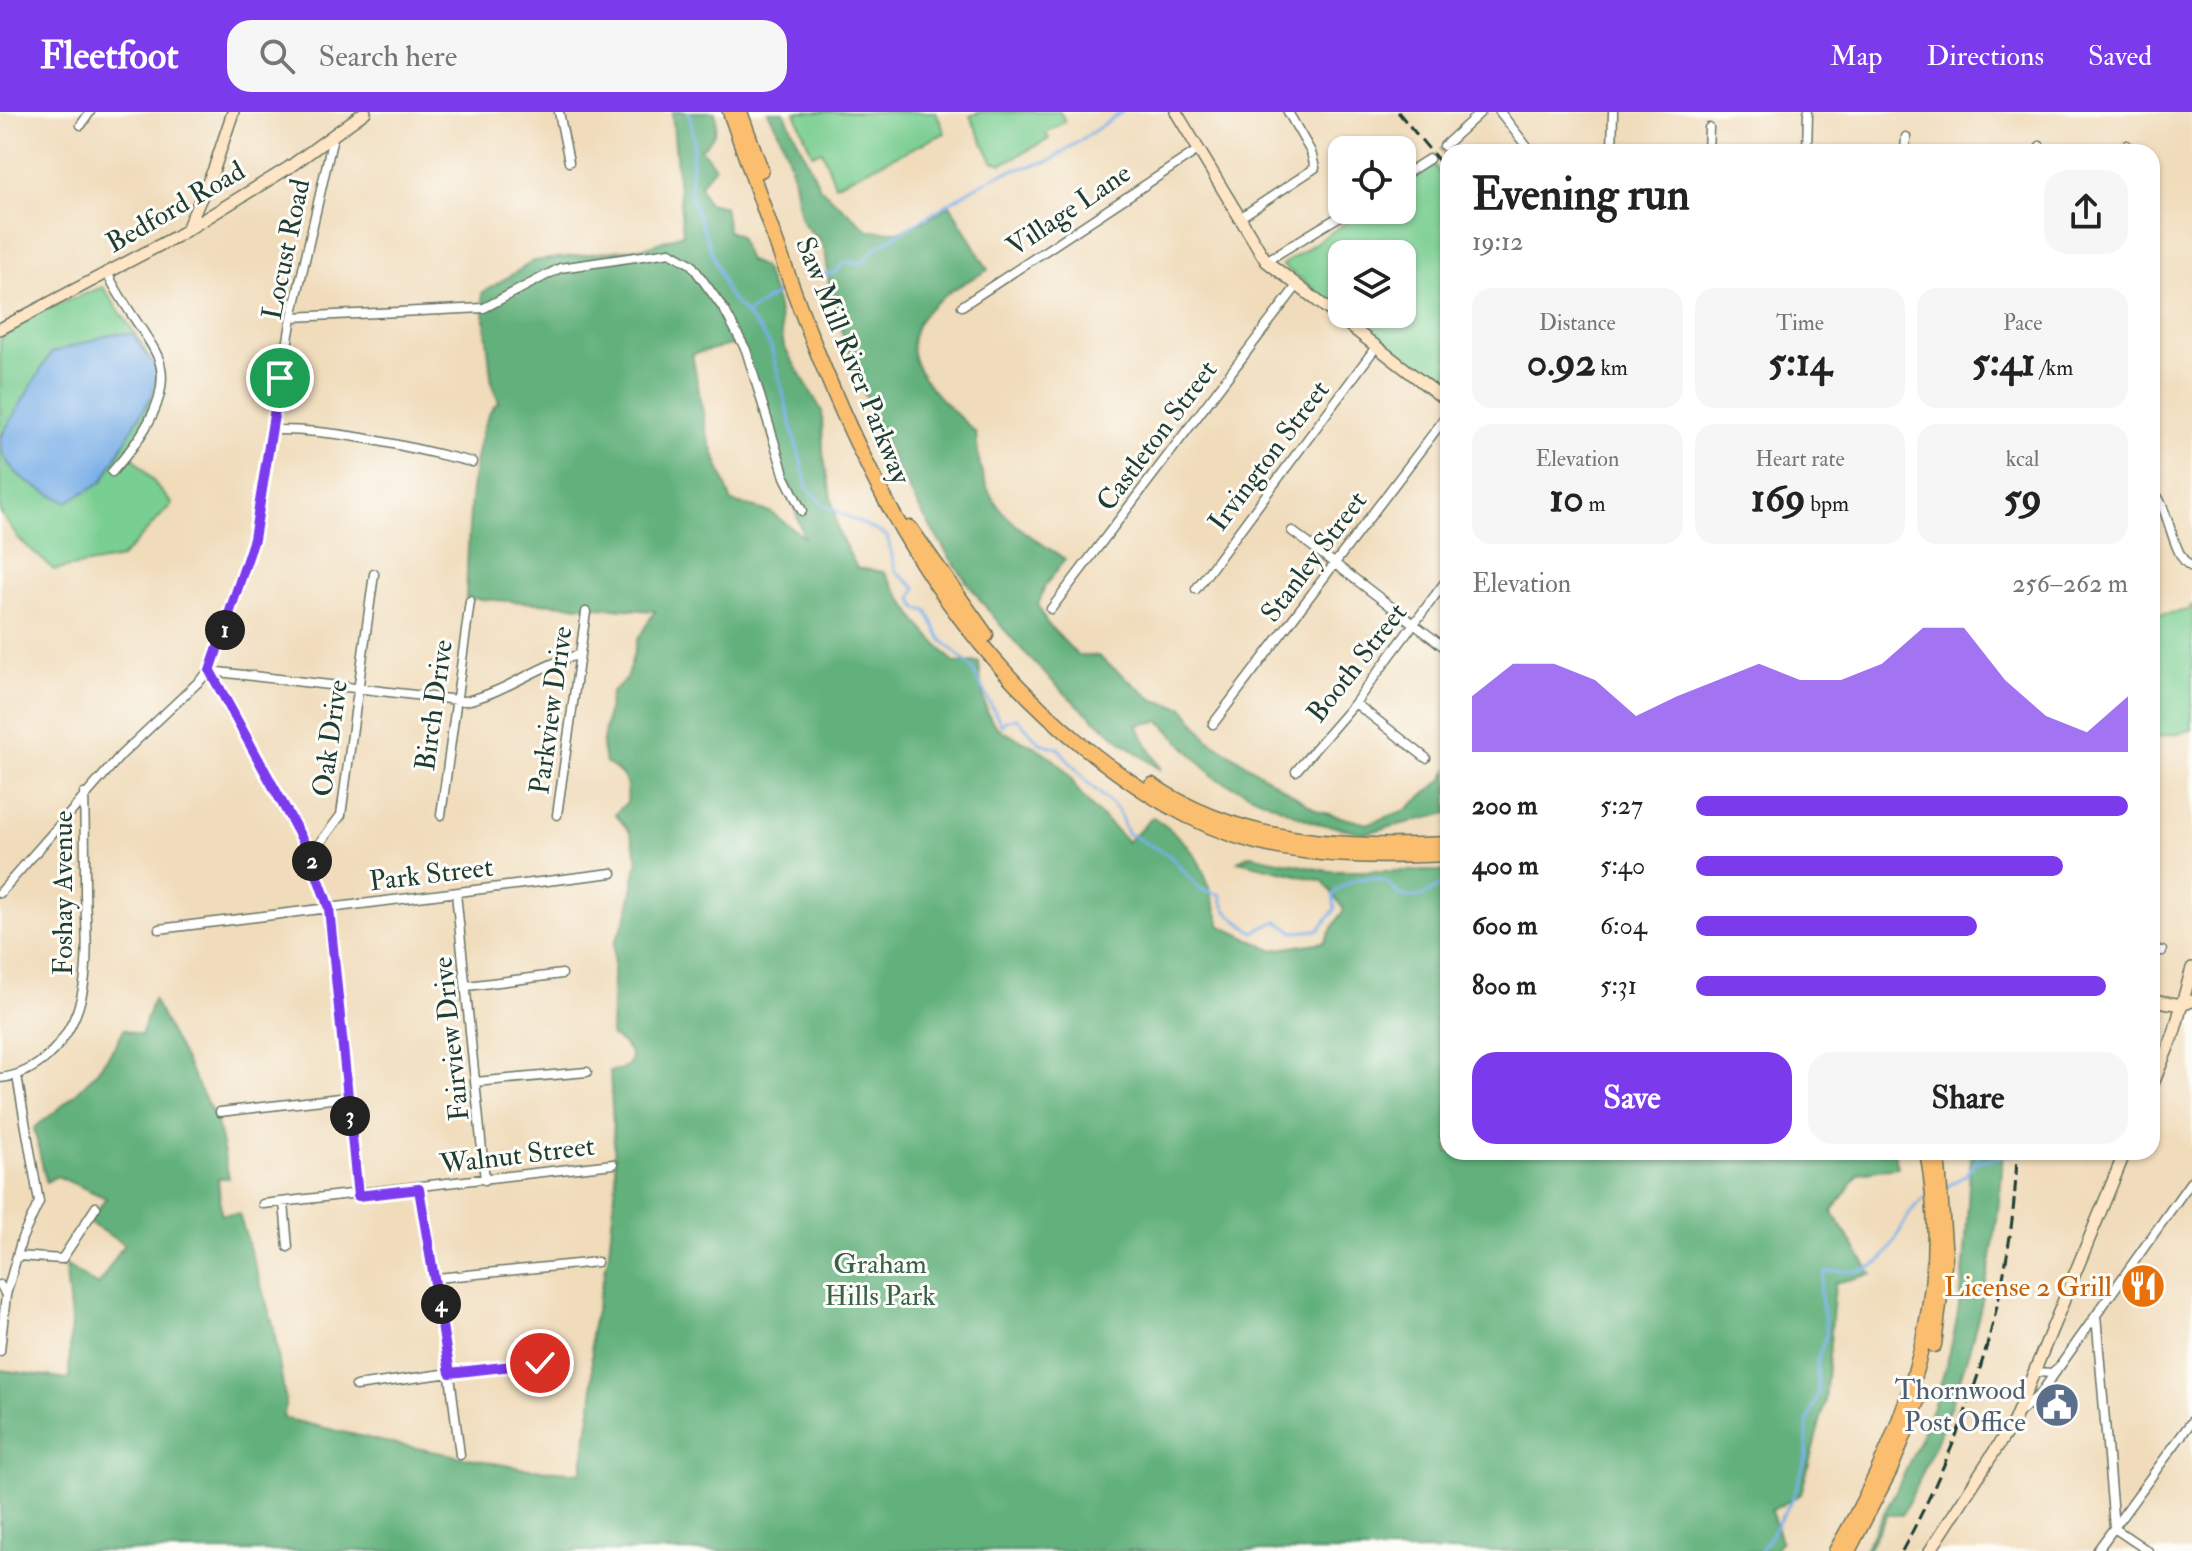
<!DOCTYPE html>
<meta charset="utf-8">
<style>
body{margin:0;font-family:"IM FELL Double Pica",serif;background:#f6f6f6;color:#222;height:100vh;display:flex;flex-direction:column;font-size:30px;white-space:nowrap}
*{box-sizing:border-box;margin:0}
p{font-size:26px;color:#767676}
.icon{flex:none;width:44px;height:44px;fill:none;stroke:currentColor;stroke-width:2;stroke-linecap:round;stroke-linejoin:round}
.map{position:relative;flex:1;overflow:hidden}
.details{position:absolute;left:1440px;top:32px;width:720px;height:1016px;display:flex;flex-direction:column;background:#fff;border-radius:24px;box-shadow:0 2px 6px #0004}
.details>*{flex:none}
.controls{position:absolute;left:1328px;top:24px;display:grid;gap:16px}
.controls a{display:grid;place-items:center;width:88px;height:88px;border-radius:16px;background:#fff;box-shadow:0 2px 6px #0004;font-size:40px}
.pin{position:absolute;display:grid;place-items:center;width:68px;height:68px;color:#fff;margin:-34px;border:4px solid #fff;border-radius:50%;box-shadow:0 2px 8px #0007}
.km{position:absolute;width:40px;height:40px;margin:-20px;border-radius:50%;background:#222;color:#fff;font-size:22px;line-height:40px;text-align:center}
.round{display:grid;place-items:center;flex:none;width:84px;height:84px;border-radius:24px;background:#f6f6f6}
.headline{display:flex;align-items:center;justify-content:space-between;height:136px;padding:0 32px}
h1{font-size:44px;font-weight:700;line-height:60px}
.figures{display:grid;grid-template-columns:repeat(3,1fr);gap:12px;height:136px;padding:8px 32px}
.figures div{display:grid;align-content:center;border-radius:20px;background:#f6f6f6;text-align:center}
.figures b{font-size:40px;font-weight:700}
.figures small{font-size:22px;font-weight:400}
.figures p{font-size:22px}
.chart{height:224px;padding:16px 32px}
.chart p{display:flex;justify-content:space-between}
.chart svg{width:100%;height:144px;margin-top:8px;fill:#7c3aed;opacity:.7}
.action{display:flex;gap:16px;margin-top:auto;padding:16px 32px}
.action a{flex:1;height:92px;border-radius:24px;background:#7c3aed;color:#fff;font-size:32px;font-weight:700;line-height:92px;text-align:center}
.action a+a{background:#f6f6f6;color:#222}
ul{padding:0 32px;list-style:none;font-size:26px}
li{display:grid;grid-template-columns:128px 96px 1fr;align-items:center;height:60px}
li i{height:20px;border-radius:10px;background:#7c3aed}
header{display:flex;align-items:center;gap:48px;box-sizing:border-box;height:112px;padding:0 40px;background:#7c3aed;color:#fff}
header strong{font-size:38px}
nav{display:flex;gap:44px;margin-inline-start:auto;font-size:28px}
.search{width:560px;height:72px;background:#f6f6f6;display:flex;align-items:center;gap:20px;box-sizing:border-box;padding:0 28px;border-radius:24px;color:#767676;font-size:30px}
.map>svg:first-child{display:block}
.green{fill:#79ce91;stroke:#4c8662;stroke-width:2}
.forest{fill:#62b17b;stroke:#407758;stroke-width:2;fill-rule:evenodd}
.water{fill:#79afe8;stroke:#4c768e;stroke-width:2}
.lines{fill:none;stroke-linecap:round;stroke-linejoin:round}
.stream{stroke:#79afe8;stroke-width:3}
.street-tunnel{stroke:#c6bb9f;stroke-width:8;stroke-dasharray:8 4;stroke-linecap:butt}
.street-casing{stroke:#687463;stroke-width:11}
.secondary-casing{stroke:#687463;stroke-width:14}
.highway-casing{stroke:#687463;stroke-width:17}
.street{stroke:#fff;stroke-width:8}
.secondary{stroke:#fde5c5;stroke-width:11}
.highway{stroke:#fbbe6e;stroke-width:14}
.rail{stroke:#1f3d34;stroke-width:3;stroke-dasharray:12 6;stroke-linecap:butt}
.route-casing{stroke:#fff;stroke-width:16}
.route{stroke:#7c3aed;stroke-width:10}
.labels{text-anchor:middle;stroke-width:6;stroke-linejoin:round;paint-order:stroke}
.street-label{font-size:28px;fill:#1f3d34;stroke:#fdfcf7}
.park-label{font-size:28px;fill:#36614b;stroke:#fdfcf7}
.food-label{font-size:28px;fill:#c56008;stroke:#fdfcf7;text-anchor:end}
.service-label{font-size:28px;fill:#4e5e75;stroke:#fdfcf7;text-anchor:end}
</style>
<header>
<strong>Fleetfoot</strong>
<div class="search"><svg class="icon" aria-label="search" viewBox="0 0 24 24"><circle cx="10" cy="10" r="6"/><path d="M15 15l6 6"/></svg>Search here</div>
<nav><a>Map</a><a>Directions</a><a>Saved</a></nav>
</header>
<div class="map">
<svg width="2192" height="1439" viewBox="0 0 2192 1439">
<rect width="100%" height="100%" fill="#fdfcf7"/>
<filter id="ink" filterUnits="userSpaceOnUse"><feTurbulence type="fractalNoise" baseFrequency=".0125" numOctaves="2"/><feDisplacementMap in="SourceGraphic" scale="16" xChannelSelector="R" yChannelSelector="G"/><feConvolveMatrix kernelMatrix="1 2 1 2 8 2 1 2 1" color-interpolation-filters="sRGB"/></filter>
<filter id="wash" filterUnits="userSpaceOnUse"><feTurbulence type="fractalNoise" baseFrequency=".006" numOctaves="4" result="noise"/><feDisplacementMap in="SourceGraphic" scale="32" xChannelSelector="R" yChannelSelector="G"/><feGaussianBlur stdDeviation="1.8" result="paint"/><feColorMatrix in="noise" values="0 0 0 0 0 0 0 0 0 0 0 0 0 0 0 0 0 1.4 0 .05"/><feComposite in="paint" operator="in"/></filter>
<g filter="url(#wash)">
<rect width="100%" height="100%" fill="#f0dbba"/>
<path class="green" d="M 795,0 L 936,0 L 945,21 L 835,73 L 822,39 L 812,42 Z
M 980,0 L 1060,0 L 1065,9 L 1046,21 L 1049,27 L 1002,52 L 992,49 L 970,4 Z
M 1433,53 L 1448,71 L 1448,278 L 1347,202 L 1402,202 L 1402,142 L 1342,142 L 1342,198 L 1282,153 L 1365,98 L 1402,98 L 1402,74 Z
M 103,175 C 150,247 176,255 128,339 L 172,392 L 121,446 L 54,458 L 19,427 L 0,400 L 0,227 L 40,199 Z
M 2192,492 L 2192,618 L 2154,626 L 2152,504 L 2189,498 Z"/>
<path class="forest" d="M 672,0 L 715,0 C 719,16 714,27 701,37 L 715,55 L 700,73 L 707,91 L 724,94 L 728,119 L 739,124 L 749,149 L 763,155 L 777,190 L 784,235 L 822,299 L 823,341 L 838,420 L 857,456 L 884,460 L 921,515 L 954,551 L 979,550 C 985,646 1011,605 1063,656 C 1070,663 1074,673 1080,681 C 1093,699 1113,713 1127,730 L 1153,705 C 1205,740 1202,757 1221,814 L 1272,838 L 1324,830 L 1344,797 L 1323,769 L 1238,749 L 1250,743 L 1328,759 L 1448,759 L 1448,1040 L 1894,1040 L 1898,1055 L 1859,1061 L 1832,1100 L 1872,1162 L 1835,1171 L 1825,1291 L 1801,1382 L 1771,1399 L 1781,1429 L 1774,1439 L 0,1439 L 0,1258 L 69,1267 L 71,1208 L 65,1153 L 98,1174 L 124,1132 L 89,1111 L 106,1086 L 57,1064 L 46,1070 L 34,1016 C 72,988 103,960 124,917 L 141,924 L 153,887 L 217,1010 L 229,1066 L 218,1066 L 221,1102 L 239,1102 L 273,1213 L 286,1292 L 283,1306 L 385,1330 L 520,1356 L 581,1361 L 593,1285 L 591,1221 L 609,1140 L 616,1069 L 610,959 C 643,956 632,934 611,924 L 614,832 L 627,804 L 638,747 L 630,720 L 615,702 L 627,690 C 629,667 624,662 605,650 L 602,634 L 611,581 L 627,566 L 637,529 L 655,499 L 466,486 C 468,447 468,310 499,290 L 492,273 L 482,181 L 534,149 L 647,135 L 683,122 ZM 740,231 L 804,425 L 770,400 L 732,390 L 707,323 L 692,242 Z
M 768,0 L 784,0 L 820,76 L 869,119 L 898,120 L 927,108 L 950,93 L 988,158 C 973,167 954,175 940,187 C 876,237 937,283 976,321 C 980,394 1007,409 1065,447 L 1045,474 L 1038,493 L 1046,510 L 1077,543 L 1098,544 L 1154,588 L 1184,596 L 1209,628 L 1318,699 L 1367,712 L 1406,698 L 1443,667 L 1448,658 L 1448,701 L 1365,721 L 1312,710 L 1215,666 L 1160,609 L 1137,613 L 1161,658 C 1007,554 902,403 844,226 C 839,211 834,195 830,180 C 827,165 829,145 822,132 C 817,124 807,118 802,109 C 797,99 797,84 795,73 C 790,47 782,23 768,0 Z
M 1971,1040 L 2003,1040 C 1997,1169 1961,1289 1902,1403 L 1887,1403 L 1867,1439 L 1863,1439 C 1904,1368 1943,1288 1957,1206 C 1967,1151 1967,1095 1971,1040 Z"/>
<path class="water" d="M 112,222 L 132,222 L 158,258 L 153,281 L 102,370 L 67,390 C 40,378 0,361 0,326 L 51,241 Z"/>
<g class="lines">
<path class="stream" d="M 689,0 L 694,25 L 690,82 L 728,183 L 760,218 L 771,235 L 808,377 L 824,393 L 887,424 L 896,460 L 916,476 L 912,487 L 918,497 L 927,499 L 941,527 L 971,555 L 1002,614 L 1005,609 L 1017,606 L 1040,631 L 1058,636 L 1086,669 L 1118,698 L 1127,721 L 1170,744 L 1200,777 L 1221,783 C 1222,802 1240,810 1254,820 L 1277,809 L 1294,820 L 1319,818 L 1335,797 L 1333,783 C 1345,768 1368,761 1386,770 C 1392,773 1395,781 1401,783 C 1418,791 1436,777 1448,767
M 817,163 L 835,161 L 844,150 L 862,151 L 876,136 L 980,72 L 1003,61 L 1050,49 L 1122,0
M 746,202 L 779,180
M 2152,933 L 2166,916
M 1978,1049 L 2028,1040
M 1945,1076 L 1967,1062 L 1981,1040
M 1761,1439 L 1793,1386 L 1807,1343 L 1807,1312 L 1818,1281 L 1817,1249 L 1827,1221 L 1820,1179 L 1825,1160 C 1836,1158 1846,1160 1857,1159 C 1901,1153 1894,1103 1928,1084"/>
</g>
</g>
<g filter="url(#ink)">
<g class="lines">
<path class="street-tunnel" d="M 1429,47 L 1444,34"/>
<g class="street-casing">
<path id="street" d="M 559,0 L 569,50
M 1500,0 L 1531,40
M 81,13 L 90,0
M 333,25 L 292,205 L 254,427 L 210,559 L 308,738 L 329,796 L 358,1084
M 2127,33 L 2127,40
M 1444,34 L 1481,0
M 1612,40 L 1613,0
M 1708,40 L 1709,16
M 1807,40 L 1808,0
M 1905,40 L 1906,25
M 2037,40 L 2040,34
M 1402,64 L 1429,47
M 1238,107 L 1315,56 L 1311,40 L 1288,0
M 1266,149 L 1350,98
M 107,160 C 120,189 140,212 155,239 C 178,280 138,331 112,360
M 962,194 L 1198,38
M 292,205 L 484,196 L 560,156 L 670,140 L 691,152 L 725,199 L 746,238 L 785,365 L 802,399
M 274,318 C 341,317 407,335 472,350
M 2152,377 C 2170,396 2172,446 2192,455
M 1292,419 L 1448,538
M 1196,477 L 1376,235
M 1051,497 L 1296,175
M 210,559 L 466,589 C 506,580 538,553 578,543
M 1355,591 L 1426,646
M 1213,612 L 1448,302
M 1296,659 L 1355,591 L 1448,466
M 441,703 L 470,489
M 557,703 L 586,500
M 308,738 L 320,731 L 341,703 L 374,462
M 0,781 L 121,643 L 210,559
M 456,781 L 485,1068
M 159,817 L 612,761
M 2152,838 L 2162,839
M 467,874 L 562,862
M 0,966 C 19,964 35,956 49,943 C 94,899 87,839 85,781 C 85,748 85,715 84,682
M 475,970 L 587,960
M 220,1000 L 348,985
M 419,1077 L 427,1135 L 440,1185 L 460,1343
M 284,1091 L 288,1135
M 263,1092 L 613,1052
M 18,1144 L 62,1147 L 96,1095
M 437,1166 L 597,1150
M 0,1173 L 6,1183
M 2096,1203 L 2114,1416 L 2148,1439
M 0,1239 L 6,1183 L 22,1126 L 39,1090 L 17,964
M 2036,1260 L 2052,1261 L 2060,1254 L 2192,1068
M 356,1274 L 523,1251 L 540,1251 L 558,1259
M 2018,1302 L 2041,1281 L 2057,1258
M 2097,1439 L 2192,1309"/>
</g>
<g class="secondary-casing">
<path id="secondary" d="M 1176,0 L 1266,149 L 1448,290
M 187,117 L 214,57 L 233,0
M 0,217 L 177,124 L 288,56 L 365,0
M 2152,888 L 2182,893 L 2192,889
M 2152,974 L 2174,921 L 2192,856
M 1930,1439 L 2014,1309 L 2125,1040"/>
</g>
<g class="highway-casing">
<path id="highway" d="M 730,0 C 813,233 883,471 1083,634 C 1135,676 1191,713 1256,730 C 1319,746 1384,745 1448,742
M 740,0 L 761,58
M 910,416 L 986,523
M 1152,673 C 1240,732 1345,737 1448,732
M 1934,1233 L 1945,1145 L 1937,1040
M 1836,1439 C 1908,1316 1954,1183 1927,1040
M 1848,1439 L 1890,1358 L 1920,1284"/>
</g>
<use href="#street" class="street"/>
<use href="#secondary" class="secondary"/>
<use href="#highway" class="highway"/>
<path class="rail" d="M 1398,0 L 1448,60
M 1902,1439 C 1969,1315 2013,1182 2017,1040"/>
</g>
</g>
<g class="lines" filter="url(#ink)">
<g class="route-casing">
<path id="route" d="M 280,266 L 254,427 L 210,559 L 308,738 L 329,796 L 358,1084 L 419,1077 L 450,1261 L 540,1251"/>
</g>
<use href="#route" class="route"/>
</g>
<defs>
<g id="restaurant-disc" transform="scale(2.3)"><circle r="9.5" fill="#e8710a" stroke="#fdfcf7"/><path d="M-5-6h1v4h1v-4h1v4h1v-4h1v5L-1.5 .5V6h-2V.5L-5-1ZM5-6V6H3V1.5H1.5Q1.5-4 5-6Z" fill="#fff"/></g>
<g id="civic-disc" transform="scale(2.3)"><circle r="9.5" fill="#5c6f8a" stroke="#fdfcf7"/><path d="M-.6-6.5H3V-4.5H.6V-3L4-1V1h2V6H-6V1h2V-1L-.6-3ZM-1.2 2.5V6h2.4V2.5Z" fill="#fff"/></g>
</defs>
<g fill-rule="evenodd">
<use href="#restaurant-disc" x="2143" y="1174"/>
<use href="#civic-disc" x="2057" y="1293"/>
</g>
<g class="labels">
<g class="street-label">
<text transform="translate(175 94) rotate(-30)" y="10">Bedford Road</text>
<text transform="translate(1068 97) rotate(-34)" y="10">Village Lane</text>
<text transform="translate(285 137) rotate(-78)" y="10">Locust Road</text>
<text transform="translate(854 248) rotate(68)" y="10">Saw Mill River Parkway</text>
<text transform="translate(1156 323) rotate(-53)" y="10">Castleton Street</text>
<text transform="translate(1268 343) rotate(-53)" y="10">Irvington Street</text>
<text transform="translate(1313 444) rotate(-53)" y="10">Stanley Street</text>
<text transform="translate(1356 550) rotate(-52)" y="10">Booth Street</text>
<text transform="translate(433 593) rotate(-82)" y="10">Birch Drive</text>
<text transform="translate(550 598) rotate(-82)" y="10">Parkview Drive</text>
<text transform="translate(329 626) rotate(-82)" y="10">Oak Drive</text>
<text transform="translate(431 761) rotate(-7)" y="10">Park Street</text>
<text transform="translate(62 781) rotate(-90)" y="10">Foshay Avenue</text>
<text transform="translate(450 927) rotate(-96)" y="10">Fairview Drive</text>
<text transform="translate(517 1042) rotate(-7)" y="10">Walnut Street</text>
</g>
<g class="park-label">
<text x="880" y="1161">Graham<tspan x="880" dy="32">Hills Park</tspan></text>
</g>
<g class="food-label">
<text x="2112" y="1184">License 2 Grill</text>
</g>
<g class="service-label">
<text x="2026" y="1287">Thornwood<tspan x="2026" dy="32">Post Office</tspan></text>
</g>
</g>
</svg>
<div class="controls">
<a><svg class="icon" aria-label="locate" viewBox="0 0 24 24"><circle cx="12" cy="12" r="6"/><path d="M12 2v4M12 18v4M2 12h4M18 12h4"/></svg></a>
<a><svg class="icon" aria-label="layers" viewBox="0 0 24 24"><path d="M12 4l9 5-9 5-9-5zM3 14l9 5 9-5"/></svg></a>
</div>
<div class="pin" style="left:280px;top:266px;background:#1e9e55"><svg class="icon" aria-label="arrive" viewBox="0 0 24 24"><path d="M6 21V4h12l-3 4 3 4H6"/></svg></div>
<div class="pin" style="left:540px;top:1251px;background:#d93025"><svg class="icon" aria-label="check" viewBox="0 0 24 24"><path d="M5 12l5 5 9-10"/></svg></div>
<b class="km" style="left:225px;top:518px">1</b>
<b class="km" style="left:312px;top:749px">2</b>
<b class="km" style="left:350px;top:1004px">3</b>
<b class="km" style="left:441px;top:1192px">4</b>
<section class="details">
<div class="headline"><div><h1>Evening run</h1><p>19:12</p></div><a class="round"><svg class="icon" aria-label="share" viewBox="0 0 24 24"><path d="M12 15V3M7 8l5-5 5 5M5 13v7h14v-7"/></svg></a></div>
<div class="figures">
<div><p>Distance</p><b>0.92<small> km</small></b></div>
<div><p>Time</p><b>5:14</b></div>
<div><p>Pace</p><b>5:41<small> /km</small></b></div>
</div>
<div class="figures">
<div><p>Elevation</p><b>10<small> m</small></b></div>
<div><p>Heart rate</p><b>169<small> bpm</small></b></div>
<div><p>kcal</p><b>59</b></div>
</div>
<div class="chart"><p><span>Elevation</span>256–262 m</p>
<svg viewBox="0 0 160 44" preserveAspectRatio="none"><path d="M0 44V27L10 17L20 17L30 22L40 33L50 27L60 22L70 17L80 22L90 22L100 17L110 6L120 6L130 22L140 33L150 38L160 27V44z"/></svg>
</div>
<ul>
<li><b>200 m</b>5:27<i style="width:100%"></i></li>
<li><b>400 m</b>5:40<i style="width:85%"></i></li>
<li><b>600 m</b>6:04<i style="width:65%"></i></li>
<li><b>800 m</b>5:31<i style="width:95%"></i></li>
</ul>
<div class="action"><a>Save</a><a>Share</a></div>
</section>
</div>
